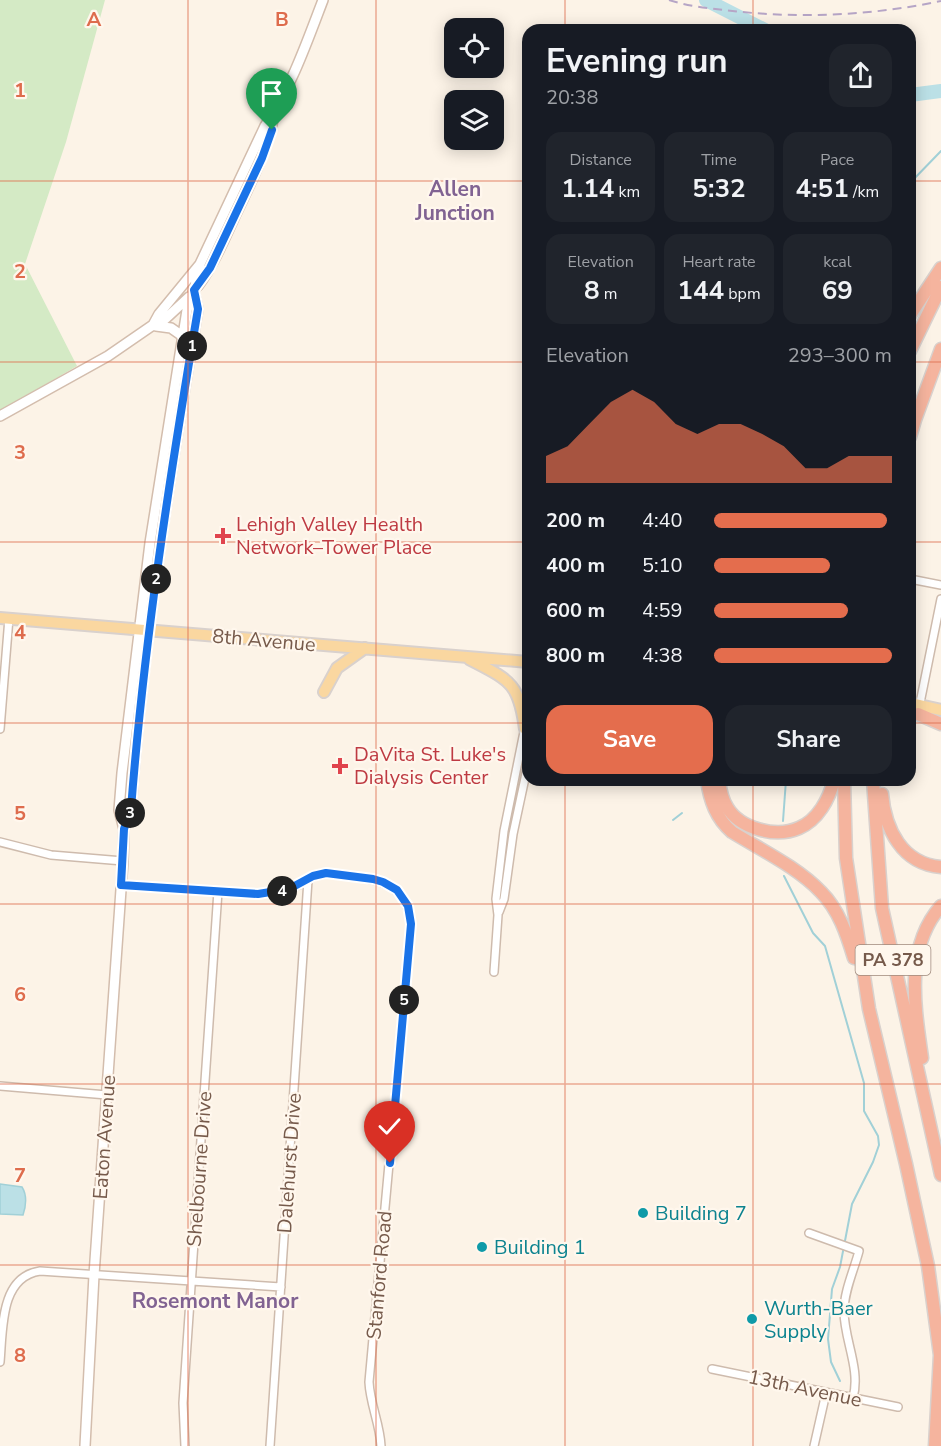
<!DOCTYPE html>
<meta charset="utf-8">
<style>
body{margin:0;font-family:"Nunito Sans",sans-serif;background:#20242c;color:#f1f3f6;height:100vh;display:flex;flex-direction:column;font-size:22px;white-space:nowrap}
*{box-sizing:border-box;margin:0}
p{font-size:20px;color:#9ea1a6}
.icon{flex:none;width:33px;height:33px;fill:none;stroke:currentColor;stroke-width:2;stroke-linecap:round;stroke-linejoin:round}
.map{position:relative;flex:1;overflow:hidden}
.drawer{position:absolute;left:522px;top:24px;width:394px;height:762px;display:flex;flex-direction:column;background:#171b24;border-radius:18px;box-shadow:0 3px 15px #0003}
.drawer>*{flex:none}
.fabs{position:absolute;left:444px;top:18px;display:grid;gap:12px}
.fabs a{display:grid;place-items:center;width:60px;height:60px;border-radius:12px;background:#171b24;box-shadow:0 3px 15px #0003;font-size:30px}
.pin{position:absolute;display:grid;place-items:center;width:51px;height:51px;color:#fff;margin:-62px -26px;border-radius:50% 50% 50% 0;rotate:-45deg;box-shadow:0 0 6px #0007}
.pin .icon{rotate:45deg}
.km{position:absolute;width:30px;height:30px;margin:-15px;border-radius:50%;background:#222;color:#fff;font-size:16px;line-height:30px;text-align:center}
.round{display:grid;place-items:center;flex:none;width:63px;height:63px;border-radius:18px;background:#20242c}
.overview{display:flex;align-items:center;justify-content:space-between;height:102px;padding:0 24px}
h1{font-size:33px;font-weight:700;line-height:45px}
.metrics{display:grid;grid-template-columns:repeat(3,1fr);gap:9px;height:102px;padding:6px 24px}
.metrics div{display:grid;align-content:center;border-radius:15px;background:#20242c;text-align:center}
.metrics b{font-size:26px;font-weight:700}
.metrics small{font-size:16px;font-weight:400}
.metrics p{font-size:16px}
.chart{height:168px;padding:12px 24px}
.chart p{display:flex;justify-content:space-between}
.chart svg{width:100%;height:108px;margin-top:6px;fill:#e46d4d;opacity:.7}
.primary-button{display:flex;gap:12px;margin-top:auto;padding:12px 24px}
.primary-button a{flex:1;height:69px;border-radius:18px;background:#e46d4d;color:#fff;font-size:24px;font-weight:700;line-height:69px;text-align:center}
.primary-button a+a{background:#20242c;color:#f1f3f6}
ul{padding:0 24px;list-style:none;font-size:20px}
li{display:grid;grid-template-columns:96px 72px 1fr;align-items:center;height:45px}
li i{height:15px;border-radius:8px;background:#e46d4d}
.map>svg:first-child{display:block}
.green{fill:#d4eac5}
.water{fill:#bbe0e6;stroke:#a1d0d7;stroke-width:1.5}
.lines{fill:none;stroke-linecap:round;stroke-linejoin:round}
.stream{stroke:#a1d0d7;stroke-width:2}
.river{stroke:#bbe0e6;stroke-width:14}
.street-casing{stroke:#cebbad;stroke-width:10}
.secondary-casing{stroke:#d3bdad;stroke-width:12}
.primary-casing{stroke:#d9d1cd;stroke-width:14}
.highway-casing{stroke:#d9d1cd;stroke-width:15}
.street{stroke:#fff;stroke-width:7}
.secondary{stroke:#fff;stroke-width:9}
.primary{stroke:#fad7a0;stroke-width:10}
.highway{stroke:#f5b49e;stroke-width:12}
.rail{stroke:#b6a5c6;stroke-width:2;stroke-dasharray:9 6;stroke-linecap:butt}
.route-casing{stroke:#fff;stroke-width:12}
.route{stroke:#1a73e8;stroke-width:8}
.grid{fill:none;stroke:#de6c4d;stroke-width:1.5;stroke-opacity:0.55}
.health-dot{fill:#e0444e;stroke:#fff7ed;stroke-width:2}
.culture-dot{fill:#0f9aa8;stroke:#fff7ed;stroke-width:2}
.labels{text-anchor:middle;stroke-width:4.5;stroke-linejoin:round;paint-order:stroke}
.shield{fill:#fff7ed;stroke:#9f897c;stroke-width:1.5}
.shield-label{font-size:18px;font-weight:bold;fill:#765a4b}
.health-label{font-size:20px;fill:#be3a42;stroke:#fff7ed;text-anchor:start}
.street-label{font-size:20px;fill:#765a4b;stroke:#fff7ed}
.culture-label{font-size:20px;fill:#0d838f;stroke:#fff7ed;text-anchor:start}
.neighbourhood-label{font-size:21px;font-weight:bold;fill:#816392;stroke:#fff7ed}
.grid-label{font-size:20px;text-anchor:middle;font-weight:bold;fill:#de6c4d;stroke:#fff7ed;stroke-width:4.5;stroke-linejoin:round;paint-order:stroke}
</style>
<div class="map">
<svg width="941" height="1446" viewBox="0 0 941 1446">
<rect width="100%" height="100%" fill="#fcf3e7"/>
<path class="green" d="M 0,0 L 105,0 L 66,142 L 25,264 L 77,366 L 0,411 Z"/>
<path class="water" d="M 0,1184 L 22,1187 C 27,1195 26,1206 23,1215 L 0,1214 Z"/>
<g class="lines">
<path class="stream" d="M 910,183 L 941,151
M 673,820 L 682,813
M 783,821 L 786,780
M 784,876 L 813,933 L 825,946 L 864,1083 L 864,1111 L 878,1136 L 879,1145 L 873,1162 L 852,1204 L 840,1267 L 832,1289 L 828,1339 L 831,1362 L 840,1381"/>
<path class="river" d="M 706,0 L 765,30
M 910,95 L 941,91"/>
<g class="street-casing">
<path id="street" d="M 910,579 L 941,585
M 919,708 L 941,599
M 526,716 L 528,697
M 0,729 L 9,618
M 0,842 L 51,855 L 123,861
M 121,885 L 258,894 C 273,893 286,891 299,885 C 306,881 312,876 320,874 C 329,871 339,875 348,876 C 381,880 407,884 411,924 L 369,1382 C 370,1404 380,1424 381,1446
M 499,912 L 504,899 L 513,834 L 528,764
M 494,972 L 498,915 L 496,899 L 504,831 L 525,727
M 0,1086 L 107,1095
M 809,1233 L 859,1251 C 854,1270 844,1291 844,1311 C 844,1340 861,1369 853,1398
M 0,1362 C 3,1328 0,1277 40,1271 L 281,1287
M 712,1369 L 898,1407
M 185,1446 L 183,1403 L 218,891
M 270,1446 L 308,880
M 814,1446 L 826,1393"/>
</g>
<g class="secondary-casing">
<path id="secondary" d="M 198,286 C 214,264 224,240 235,216 C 252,181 268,148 275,111
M 153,325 L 159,314 L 200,264 L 265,126 C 291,88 307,42 323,0
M 156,326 L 171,328 L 181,335 L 182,338
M 0,416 L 108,356 L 153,325 L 163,321 L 189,297
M 124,829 L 131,809 C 143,641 170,475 198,309 L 194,292
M 85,1446 L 94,1275 L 123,861 L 124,829 L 119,810 L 122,773 L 150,543 L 187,310 L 194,290 L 200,264"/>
</g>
<g class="primary-casing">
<path id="primary" d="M 0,618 L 528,662
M 469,659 C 509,680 519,682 525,729
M 324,692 L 337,668 L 365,648
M 910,703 L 941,710"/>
</g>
<g class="highway-casing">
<path id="highway" d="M 910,315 L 941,268
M 910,351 L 941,287
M 910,437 L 915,420 L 941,349
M 918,714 L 941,724
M 707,780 C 710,801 716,818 732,832 C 761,850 797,867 821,892 C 839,910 847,935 854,958
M 719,780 C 720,789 722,799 727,807 C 740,829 776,838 799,828 C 818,820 829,799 834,780
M 844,780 L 846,858 L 869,1009 L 906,1164 L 928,1266 L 940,1355 L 935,1446
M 873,780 L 882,908 L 941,1175
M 882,794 C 885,829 902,864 941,867
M 922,1058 C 915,1008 904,948 941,906"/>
</g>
<use href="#street" class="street"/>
<use href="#secondary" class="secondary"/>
<use href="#primary" class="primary"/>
<use href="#highway" class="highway"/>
<path class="rail" d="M 669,0 C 687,6 706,8 724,10 C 796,19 870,16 941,1"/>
</g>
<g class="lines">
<g class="route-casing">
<path id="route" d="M 272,130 L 262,158 L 210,268 L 194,290 L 198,309 C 170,475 144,641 131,809 L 124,829 L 121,885 L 258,894 L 289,889 L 313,876 L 326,873 L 373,879 L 383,882 L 397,890 L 408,906 L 411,924 L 390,1163"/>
</g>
<use href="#route" class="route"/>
</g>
<path class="grid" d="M 188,0 L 188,1446M 376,0 L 376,1446M 565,0 L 565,30M 753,0 L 753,30M 0,181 L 528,181M 910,181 L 941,181M 0,362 L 528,362M 910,362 L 941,362M 0,542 L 528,542M 910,542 L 941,542M 0,723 L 528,723M 910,723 L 941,723M 565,780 L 565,1446M 753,780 L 753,1446M 0,904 L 941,904M 0,1084 L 941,1084M 0,1265 L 941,1265"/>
<g class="health-dot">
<path d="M220 527h6v6h6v6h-6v6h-6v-6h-6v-6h6z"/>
<path d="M337 757h6v6h6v6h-6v6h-6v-6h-6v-6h6z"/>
</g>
<g class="culture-dot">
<circle cx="643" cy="1213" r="6"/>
<circle cx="482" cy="1247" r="6"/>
<circle cx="752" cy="1319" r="6"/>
</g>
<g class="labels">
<rect class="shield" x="855.5" y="945" width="75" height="30" rx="4.5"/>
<g class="shield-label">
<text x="893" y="966">PA 378</text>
</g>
<g class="health-label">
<text x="236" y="531">Lehigh Valley Health<tspan x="236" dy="23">Network–Tower Place</tspan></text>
<text x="354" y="761">DaVita St. Luke's<tspan x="354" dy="23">Dialysis Center</tspan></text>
</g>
<g class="street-label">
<text transform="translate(264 640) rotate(5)" y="7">8th Avenue</text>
<text transform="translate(104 1137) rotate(-86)" y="7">Eaton Avenue</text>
<text transform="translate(289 1163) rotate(-86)" y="7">Dalehurst Drive</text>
<text transform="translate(199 1169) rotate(-86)" y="7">Shelbourne Drive</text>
<text transform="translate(379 1275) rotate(-85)" y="7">Stanford Road</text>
<text transform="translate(805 1388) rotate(12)" y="7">13th Avenue</text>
</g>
<g class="culture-label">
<text x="655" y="1220">Building 7</text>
<text x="494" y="1254">Building 1</text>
<text x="764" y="1315">Wurth-Baer<tspan x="764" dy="23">Supply</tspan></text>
</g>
<g class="neighbourhood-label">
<text x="455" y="196">Allen<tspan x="455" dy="24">Junction</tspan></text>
<text x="215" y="1308">Rosemont Manor</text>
</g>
</g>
<g class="grid-label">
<text x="94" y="26">A</text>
<text x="282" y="26">B</text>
<text x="20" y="97">1</text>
<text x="20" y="278">2</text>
<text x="20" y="459">3</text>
<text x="20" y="639">4</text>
<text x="20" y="820">5</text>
<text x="20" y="1001">6</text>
<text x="20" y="1182">7</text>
<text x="20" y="1362">8</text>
</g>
</svg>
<div class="fabs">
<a><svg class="icon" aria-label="locate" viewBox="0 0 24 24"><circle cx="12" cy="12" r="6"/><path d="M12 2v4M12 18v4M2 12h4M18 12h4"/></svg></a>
<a><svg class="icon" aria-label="layers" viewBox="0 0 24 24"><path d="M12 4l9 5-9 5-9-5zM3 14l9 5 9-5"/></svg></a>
</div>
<div class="pin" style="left:272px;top:130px;background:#1e9e55"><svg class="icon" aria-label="arrive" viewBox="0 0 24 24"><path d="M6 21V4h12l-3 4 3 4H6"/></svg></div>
<div class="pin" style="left:390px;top:1163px;background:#d93025"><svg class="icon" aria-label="check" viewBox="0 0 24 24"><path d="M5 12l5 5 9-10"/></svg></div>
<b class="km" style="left:192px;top:346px">1</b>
<b class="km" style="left:156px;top:579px">2</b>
<b class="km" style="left:130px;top:813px">3</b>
<b class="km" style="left:282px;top:891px">4</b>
<b class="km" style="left:404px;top:1000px">5</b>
<section class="drawer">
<div class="overview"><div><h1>Evening run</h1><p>20:38</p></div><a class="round"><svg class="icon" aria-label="share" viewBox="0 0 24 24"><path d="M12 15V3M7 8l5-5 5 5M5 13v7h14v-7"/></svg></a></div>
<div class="metrics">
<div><p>Distance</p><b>1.14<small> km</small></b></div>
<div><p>Time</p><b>5:32</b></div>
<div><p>Pace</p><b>4:51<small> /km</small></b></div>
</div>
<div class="metrics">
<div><p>Elevation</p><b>8<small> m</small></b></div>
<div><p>Heart rate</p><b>144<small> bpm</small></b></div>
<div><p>kcal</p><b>69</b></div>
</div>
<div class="chart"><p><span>Elevation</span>293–300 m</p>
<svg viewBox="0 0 160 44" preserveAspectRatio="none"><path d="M0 44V33L10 29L20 20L30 11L40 6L50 11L60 20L70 24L80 20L90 20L100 24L110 29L120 38L130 38L140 33L150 33L160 33V44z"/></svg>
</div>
<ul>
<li><b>200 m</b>4:40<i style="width:97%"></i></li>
<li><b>400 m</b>5:10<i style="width:65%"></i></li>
<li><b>600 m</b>4:59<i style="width:75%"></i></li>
<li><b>800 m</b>4:38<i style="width:100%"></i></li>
</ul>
<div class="primary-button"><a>Save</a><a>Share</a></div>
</section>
</div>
